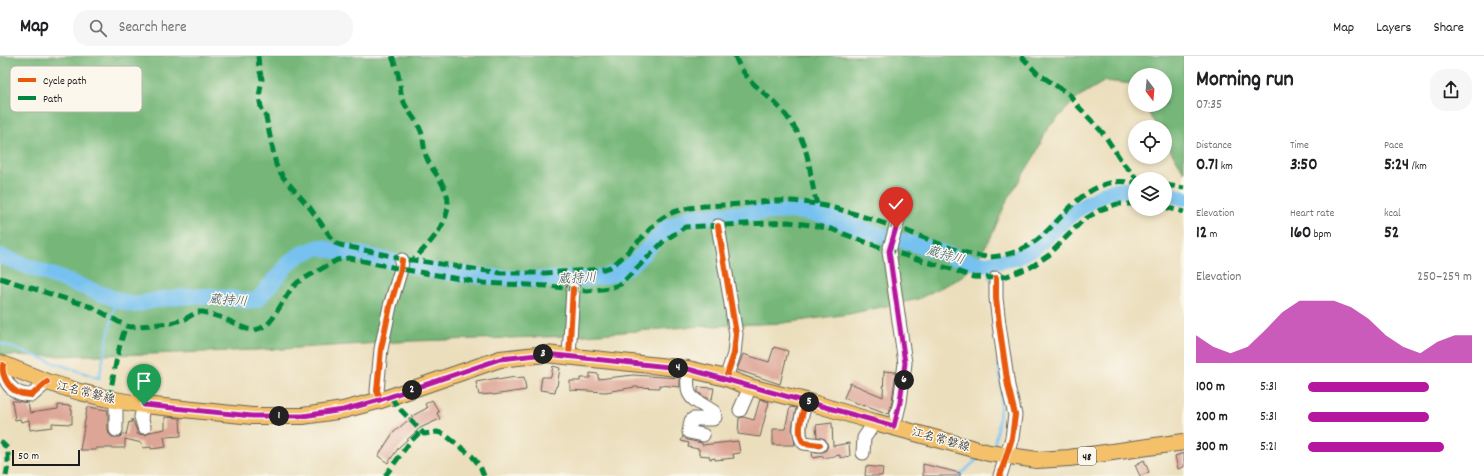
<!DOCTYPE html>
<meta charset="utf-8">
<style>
body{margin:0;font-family:Dekko,"Klee One",sans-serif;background:#f6f6f6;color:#202124;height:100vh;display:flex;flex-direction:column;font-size:15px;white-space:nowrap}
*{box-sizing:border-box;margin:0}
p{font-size:13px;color:#757577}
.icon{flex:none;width:22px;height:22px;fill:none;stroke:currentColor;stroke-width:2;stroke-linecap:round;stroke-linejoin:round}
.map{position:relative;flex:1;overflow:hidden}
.details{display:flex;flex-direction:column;background:#fff;width:300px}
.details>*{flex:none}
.needle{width:26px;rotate:164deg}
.tools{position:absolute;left:1128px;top:12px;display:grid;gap:8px}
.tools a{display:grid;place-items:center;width:44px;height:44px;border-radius:50%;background:#fff;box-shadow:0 2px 6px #0003;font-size:20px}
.scale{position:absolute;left:12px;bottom:10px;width:68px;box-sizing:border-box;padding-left:4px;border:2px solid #1c1c1c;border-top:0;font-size:11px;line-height:14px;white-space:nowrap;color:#1c1c1c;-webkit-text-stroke:3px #fbf7ec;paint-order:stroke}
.pin{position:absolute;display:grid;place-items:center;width:34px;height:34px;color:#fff;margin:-41px -17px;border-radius:50% 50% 50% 0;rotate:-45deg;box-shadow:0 0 4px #0007}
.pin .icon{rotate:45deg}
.km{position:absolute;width:20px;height:20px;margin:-10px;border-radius:50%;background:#222;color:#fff;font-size:11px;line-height:20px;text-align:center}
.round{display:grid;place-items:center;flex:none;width:42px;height:42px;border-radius:16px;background:#f6f6f6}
.head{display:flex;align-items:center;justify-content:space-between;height:68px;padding:0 12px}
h1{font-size:22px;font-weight:700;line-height:30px}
.figures{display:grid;grid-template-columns:repeat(3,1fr);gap:6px;height:68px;padding:4px 12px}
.figures div{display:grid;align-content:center}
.figures b{font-size:17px;font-weight:700}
.figures small{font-size:11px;font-weight:400}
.figures p{font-size:11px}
.chart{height:112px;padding:8px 12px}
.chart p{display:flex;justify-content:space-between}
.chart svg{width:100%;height:72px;margin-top:4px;fill:#b5179e;opacity:.7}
ul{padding:0 12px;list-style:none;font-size:13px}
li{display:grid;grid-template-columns:64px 48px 1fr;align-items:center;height:30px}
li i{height:10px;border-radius:5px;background:#b5179e}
header{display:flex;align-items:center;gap:24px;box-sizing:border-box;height:56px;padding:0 20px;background:#fff;border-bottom:1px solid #e0e0e0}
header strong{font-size:19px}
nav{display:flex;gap:22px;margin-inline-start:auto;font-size:14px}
.search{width:280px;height:36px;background:#f6f6f6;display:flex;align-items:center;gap:10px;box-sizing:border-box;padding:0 14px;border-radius:16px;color:#757577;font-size:15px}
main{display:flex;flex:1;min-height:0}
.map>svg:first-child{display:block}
.forest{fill:#76b779;stroke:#496a4a}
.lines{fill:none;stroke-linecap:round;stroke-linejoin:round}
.stream{stroke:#76c1ef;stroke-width:2.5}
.river{stroke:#76c1ef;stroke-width:16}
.building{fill:#dda596}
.minor-casing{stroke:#646054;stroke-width:15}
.major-casing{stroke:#646054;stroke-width:18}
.minor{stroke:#fff;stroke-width:13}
.major{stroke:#f4c16b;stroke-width:16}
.quiet{stroke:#00873e;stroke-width:5;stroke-dasharray:10 5;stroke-linecap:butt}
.cycleway-casing{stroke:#fbf7ec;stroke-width:8}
.cycleway{stroke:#e8590c;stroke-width:6}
.route-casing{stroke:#fff;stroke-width:8}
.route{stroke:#b5179e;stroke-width:5}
.labels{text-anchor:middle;stroke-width:3;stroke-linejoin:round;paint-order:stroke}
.shield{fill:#fbf7ec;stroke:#5f5e5a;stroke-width:1}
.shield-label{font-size:11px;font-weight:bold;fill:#1c1c1c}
.street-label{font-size:12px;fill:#1c1c1c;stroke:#fbf7ec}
.water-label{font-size:13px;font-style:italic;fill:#3c5666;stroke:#fbf7ec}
.key{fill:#fbf7ec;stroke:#b8b5ae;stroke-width:1}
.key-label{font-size:11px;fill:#1c1c1c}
</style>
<header>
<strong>Map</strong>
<div class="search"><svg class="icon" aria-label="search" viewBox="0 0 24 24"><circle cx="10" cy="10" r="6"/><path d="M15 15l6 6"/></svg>Search here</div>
<nav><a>Map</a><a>Layers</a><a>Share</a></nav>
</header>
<main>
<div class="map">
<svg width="1184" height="420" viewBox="0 0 1184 420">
<rect width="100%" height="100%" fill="#fbf7ec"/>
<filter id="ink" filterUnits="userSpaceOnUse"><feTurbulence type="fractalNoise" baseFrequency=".025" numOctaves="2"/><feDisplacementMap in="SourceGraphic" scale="8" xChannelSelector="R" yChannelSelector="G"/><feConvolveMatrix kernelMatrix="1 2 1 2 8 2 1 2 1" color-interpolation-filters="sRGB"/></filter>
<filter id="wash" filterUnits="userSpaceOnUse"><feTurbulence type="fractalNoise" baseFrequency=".012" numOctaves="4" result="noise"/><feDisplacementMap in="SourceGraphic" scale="16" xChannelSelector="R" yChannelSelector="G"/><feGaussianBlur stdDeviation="0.9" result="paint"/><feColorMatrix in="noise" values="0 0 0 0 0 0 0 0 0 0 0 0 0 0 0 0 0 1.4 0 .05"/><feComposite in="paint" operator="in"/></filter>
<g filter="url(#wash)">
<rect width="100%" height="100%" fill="#ebdebc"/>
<path class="forest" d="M 0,0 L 1184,0 L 1184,116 L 1165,85 L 1165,71 L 1157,71 L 1144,49 L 1165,49 L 1165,19 L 1135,19 L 1135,32 L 1133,28 L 1105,25 L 1078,41 L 1047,73 L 1035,99 L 1006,146 L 991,181 L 975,207 L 962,221 L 918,243 L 849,258 L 783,267 L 686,271 L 573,280 L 413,285 L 282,293 L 150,298 L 43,300 L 0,299 Z"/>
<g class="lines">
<path class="stream" d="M 989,207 L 990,223
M 0,287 L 52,306 L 99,322 L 116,243
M 992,391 L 994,390 L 999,363 L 1002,331 L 998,304
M 959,420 L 981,400"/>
<path class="river" d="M 1165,137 L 1184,142
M 0,200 L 126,247 L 135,249 L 161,243 L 191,240 L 211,240 L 251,245 L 258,243 L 290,206 L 301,198 L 320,191 L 343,197 L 350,196 L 360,198 L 434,215 L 481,220 L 528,223 L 583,223 L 606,220 L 625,213 L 636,205 L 667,172 L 690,161 L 729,158 L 796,155 L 822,159 L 877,178 L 925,191 L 971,206 L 985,208 L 1016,202 L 1035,191 L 1075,155 L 1092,145 L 1108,136 L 1135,132"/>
</g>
<g id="blocks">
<path class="building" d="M 774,291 L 788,295 L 780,328 L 737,314 L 743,298 L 769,306 Z
M 553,310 L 560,312 L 557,330 L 556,330 L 555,336 L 540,334 L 542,321 L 551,321 Z
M 884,315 L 896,316 L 892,345 L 889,358 L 865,349 L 864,350 L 844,342 L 850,327 L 883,341 Z
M 590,317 L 598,318 L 598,323 L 633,319 L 680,322 L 680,331 L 660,329 L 660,332 L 635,331 L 606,336 L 570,334 L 570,325 L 580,325 L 580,322 L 590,322 Z
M 515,321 L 515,322 L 524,321 L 526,334 L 493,339 L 492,338 L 479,339 L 476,326 L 498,322 L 498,324 Z
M 698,331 L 714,332 L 712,343 L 706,342 L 699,337 L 698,336 Z
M 760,343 L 769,346 L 760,381 L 738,378 L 739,362 L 743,361 L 754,364 Z
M 432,344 L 439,356 L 437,357 L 440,363 L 420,372 L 399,391 L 388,407 L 378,400 L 393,377 L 414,359 L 427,352 L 425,348 Z
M 12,345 L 17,345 L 28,347 L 30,357 L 58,353 L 58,349 L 71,350 L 71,354 L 72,354 L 72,368 L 52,367 L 52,371 L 30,374 L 29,364 L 21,366 L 20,363 L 15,364 Z
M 88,351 L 108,354 L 108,374 L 109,378 L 112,381 L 120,381 L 123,378 L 126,379 L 129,366 L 131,367 L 132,363 L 137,375 L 137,378 L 146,379 L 150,376 L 165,373 L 165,361 L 180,362 L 181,380 L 164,381 L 166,391 L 151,393 L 151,391 L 143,392 L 142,387 L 125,383 L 125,392 L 96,392 L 96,394 L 80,394 L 87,353 L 88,353 Z
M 790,351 L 796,352 L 792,372 L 795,389 L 773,389 L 773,373 L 785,373 Z
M 832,367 L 833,390 L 849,387 L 850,400 L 840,402 L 840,399 L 823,402 L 823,400 L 813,402 L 812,396 L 823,396 L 826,394 L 828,390 L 825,383 L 817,381 L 816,369 Z
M 683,380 L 687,384 L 702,387 L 702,389 L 738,385 L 740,397 L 733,398 L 734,402 L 715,404 L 715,402 L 710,403 L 709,400 L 699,399 L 699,393 L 688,391 L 689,387 L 681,385 Z
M 1184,397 L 1184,411 L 1178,413 L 1175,400 Z
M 1144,404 L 1149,416 L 1140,420 L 1135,409 Z
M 923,408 L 960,417 L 960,420 L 923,420 Z
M 866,410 L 883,412 L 882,420 L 865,420 Z"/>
</g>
</g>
<g filter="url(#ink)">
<use href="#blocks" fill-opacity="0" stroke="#646054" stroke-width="1"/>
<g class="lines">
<g class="minor-casing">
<path id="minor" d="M 718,170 L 736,278 L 734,298 L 726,322
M 996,222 L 996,242 L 999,268 L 1008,330 L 1015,359 L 1012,382 L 1000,420
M 569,300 L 573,233
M 3,309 C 1,317 7,329 14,334 C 19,338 26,339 32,339 L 47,326
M 688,313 C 686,344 689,340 714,356 L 715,361 L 713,363 L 693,363 L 691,365 L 689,376 L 703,379
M 381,344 L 377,335 L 381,293 L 390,250 L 401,213 L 402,204
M 806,345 C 803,356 795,377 804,387 L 820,389
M 144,349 L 141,361 L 144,371
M 740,354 L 750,331
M 894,370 L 900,346 L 905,307 L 889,195 L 898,164
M 116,374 L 116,344
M 863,397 L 864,382 L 875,366"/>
</g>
<g class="major-casing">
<path id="major" d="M 0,307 L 47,326 L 80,336 L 109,343 L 144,349 L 252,360 L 303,360 L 343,354 L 381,344 L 500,303 L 546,298 L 688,313 L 726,322 L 750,331 L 806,345 L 875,366 L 989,397 L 1037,404 L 1069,402 L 1184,386"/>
</g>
<use href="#minor" class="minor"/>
<use href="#major" class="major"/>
<path class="quiet" d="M 258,0 L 259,12 L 262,23 L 259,41 L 261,51 L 266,61 L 276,109 L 283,121 L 310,152 L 335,187 L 340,189 L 392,200 L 402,204 L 413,204 L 501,217 L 546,217 L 604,213 L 610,211 L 617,206 C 626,198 634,189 643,181 C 650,173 657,164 667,159 C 685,150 707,150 727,149 C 747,148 769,144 790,145 C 829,147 867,162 904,174 C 925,182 969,201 990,201 C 1009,200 1029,192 1043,179 C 1065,159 1081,132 1114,126 C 1120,125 1128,126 1135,126
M 392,0 C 395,8 398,15 399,23 C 401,30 400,38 403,44 C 407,55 416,63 420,73 C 424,81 423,91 426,100 C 432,117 449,129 448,149 C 447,171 427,190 413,204
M 735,0 C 743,22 760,33 776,48 C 784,56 792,67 798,77 C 811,98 810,126 817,148
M 1021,0 L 1037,17 L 1070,39 L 1077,49 L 1103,77 L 1123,107 L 1137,123
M 1165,129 L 1184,132
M 1165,151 L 1184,156
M 0,222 L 92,251 L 126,270 L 131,271 L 171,267 L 185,263 L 197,256 L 203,256 L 223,262 L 247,273 L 255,274 L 261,272 L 268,268 L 273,262 L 291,233 L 298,226 L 337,204 L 349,202 L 401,213 L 483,227 L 549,230 L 587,235 L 610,232 L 621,228 L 664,185 L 685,171 L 788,166 L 812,169 L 831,173 L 887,194 L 951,213 L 973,221 L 996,222 L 1007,220 L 1031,211 L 1049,199 L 1082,165 L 1100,154 L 1117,148 L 1135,148
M 391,341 L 397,350 L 424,378 L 437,376 L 444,378 L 472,400 L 480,410 L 484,420
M 109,343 C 114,319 117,294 126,270
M 0,385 L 8,393 L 8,409 L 6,420
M 385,420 L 410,386 L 421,375"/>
<g class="cycleway-casing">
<path id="cycleway" d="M 718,170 L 736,278 L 734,298 L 726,322
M 996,222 L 996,242 L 999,268 L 1008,330 L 1015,359 L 1012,382 L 1000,420
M 569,300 L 573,233
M 3,309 C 1,317 7,329 14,334 C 19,338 26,339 32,339 L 47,326
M 381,344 L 377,335 L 381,293 L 390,250 L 401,213 L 402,204
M 806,345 C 803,356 795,377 804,387 L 820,389
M 894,370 L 900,346 L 905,307 L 889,195 L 898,164"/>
</g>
<use href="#cycleway" class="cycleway"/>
</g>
</g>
<g class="lines" filter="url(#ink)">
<g class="route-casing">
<path id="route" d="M 144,349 L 252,360 L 303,360 L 343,354 L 380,344 L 500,303 L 546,298 L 688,313 L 894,370 L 900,346 L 905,307 L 889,195 L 896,172"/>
</g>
<use href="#route" class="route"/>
</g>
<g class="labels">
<rect class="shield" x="1078" y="391" width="18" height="18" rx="3"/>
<g class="shield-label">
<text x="1087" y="404">48</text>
</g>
<g class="street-label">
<text transform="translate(86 336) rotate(14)" y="4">江名常磐線</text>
<text transform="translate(941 383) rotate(16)" y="4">江名常磐線</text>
</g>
<g class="water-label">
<text transform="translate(946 198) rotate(16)" y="5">蔵持川</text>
<text transform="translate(577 221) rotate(-3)" y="5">蔵持川</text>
<text transform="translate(228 243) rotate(4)" y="5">蔵持川</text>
</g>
</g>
<rect x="10" y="10" width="132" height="46" rx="6" class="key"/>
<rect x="18" y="22" width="18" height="4" fill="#e8590c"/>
<rect x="18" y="40" width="18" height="4" fill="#00873e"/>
<g class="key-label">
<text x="43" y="28">Cycle path</text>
<text x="43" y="46">Path</text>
</g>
</svg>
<div class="tools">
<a><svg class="needle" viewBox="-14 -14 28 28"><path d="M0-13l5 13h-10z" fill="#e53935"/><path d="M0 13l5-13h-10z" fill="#757577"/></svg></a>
<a><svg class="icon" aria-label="locate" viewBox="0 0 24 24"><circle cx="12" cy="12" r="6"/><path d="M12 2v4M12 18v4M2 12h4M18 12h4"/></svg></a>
<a><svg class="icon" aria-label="layers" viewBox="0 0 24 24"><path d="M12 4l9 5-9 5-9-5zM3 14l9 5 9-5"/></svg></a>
</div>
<div class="scale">50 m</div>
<div class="pin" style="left:144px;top:349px;background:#1e9e55"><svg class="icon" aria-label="arrive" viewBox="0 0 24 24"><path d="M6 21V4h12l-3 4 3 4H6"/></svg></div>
<div class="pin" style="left:896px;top:172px;background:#d93025"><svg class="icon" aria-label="check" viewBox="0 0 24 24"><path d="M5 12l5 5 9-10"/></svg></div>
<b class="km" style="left:279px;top:360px">1</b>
<b class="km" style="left:412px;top:334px">2</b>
<b class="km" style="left:543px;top:298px">3</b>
<b class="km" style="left:678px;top:312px">4</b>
<b class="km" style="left:809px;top:346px">5</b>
<b class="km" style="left:904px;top:324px">6</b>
</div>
<section class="details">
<div class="head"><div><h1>Morning run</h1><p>07:35</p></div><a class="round"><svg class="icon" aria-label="share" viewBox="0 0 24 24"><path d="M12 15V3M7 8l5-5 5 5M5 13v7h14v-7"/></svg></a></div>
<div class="figures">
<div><p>Distance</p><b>0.71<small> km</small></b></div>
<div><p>Time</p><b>3:50</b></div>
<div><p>Pace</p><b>5:24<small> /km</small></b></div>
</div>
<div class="figures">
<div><p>Elevation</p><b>12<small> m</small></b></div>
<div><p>Heart rate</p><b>160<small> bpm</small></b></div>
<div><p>kcal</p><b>52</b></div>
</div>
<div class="chart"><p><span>Elevation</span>250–259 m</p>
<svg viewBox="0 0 160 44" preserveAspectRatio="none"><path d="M0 44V27L10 34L20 38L30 34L40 24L50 13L60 6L70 6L80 6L90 10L100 17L110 27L120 34L130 38L140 31L150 27L160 27V44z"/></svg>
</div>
<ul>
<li><b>100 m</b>5:31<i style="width:74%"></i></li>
<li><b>200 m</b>5:31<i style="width:74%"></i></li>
<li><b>300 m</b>5:21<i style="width:83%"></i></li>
</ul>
</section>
</main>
